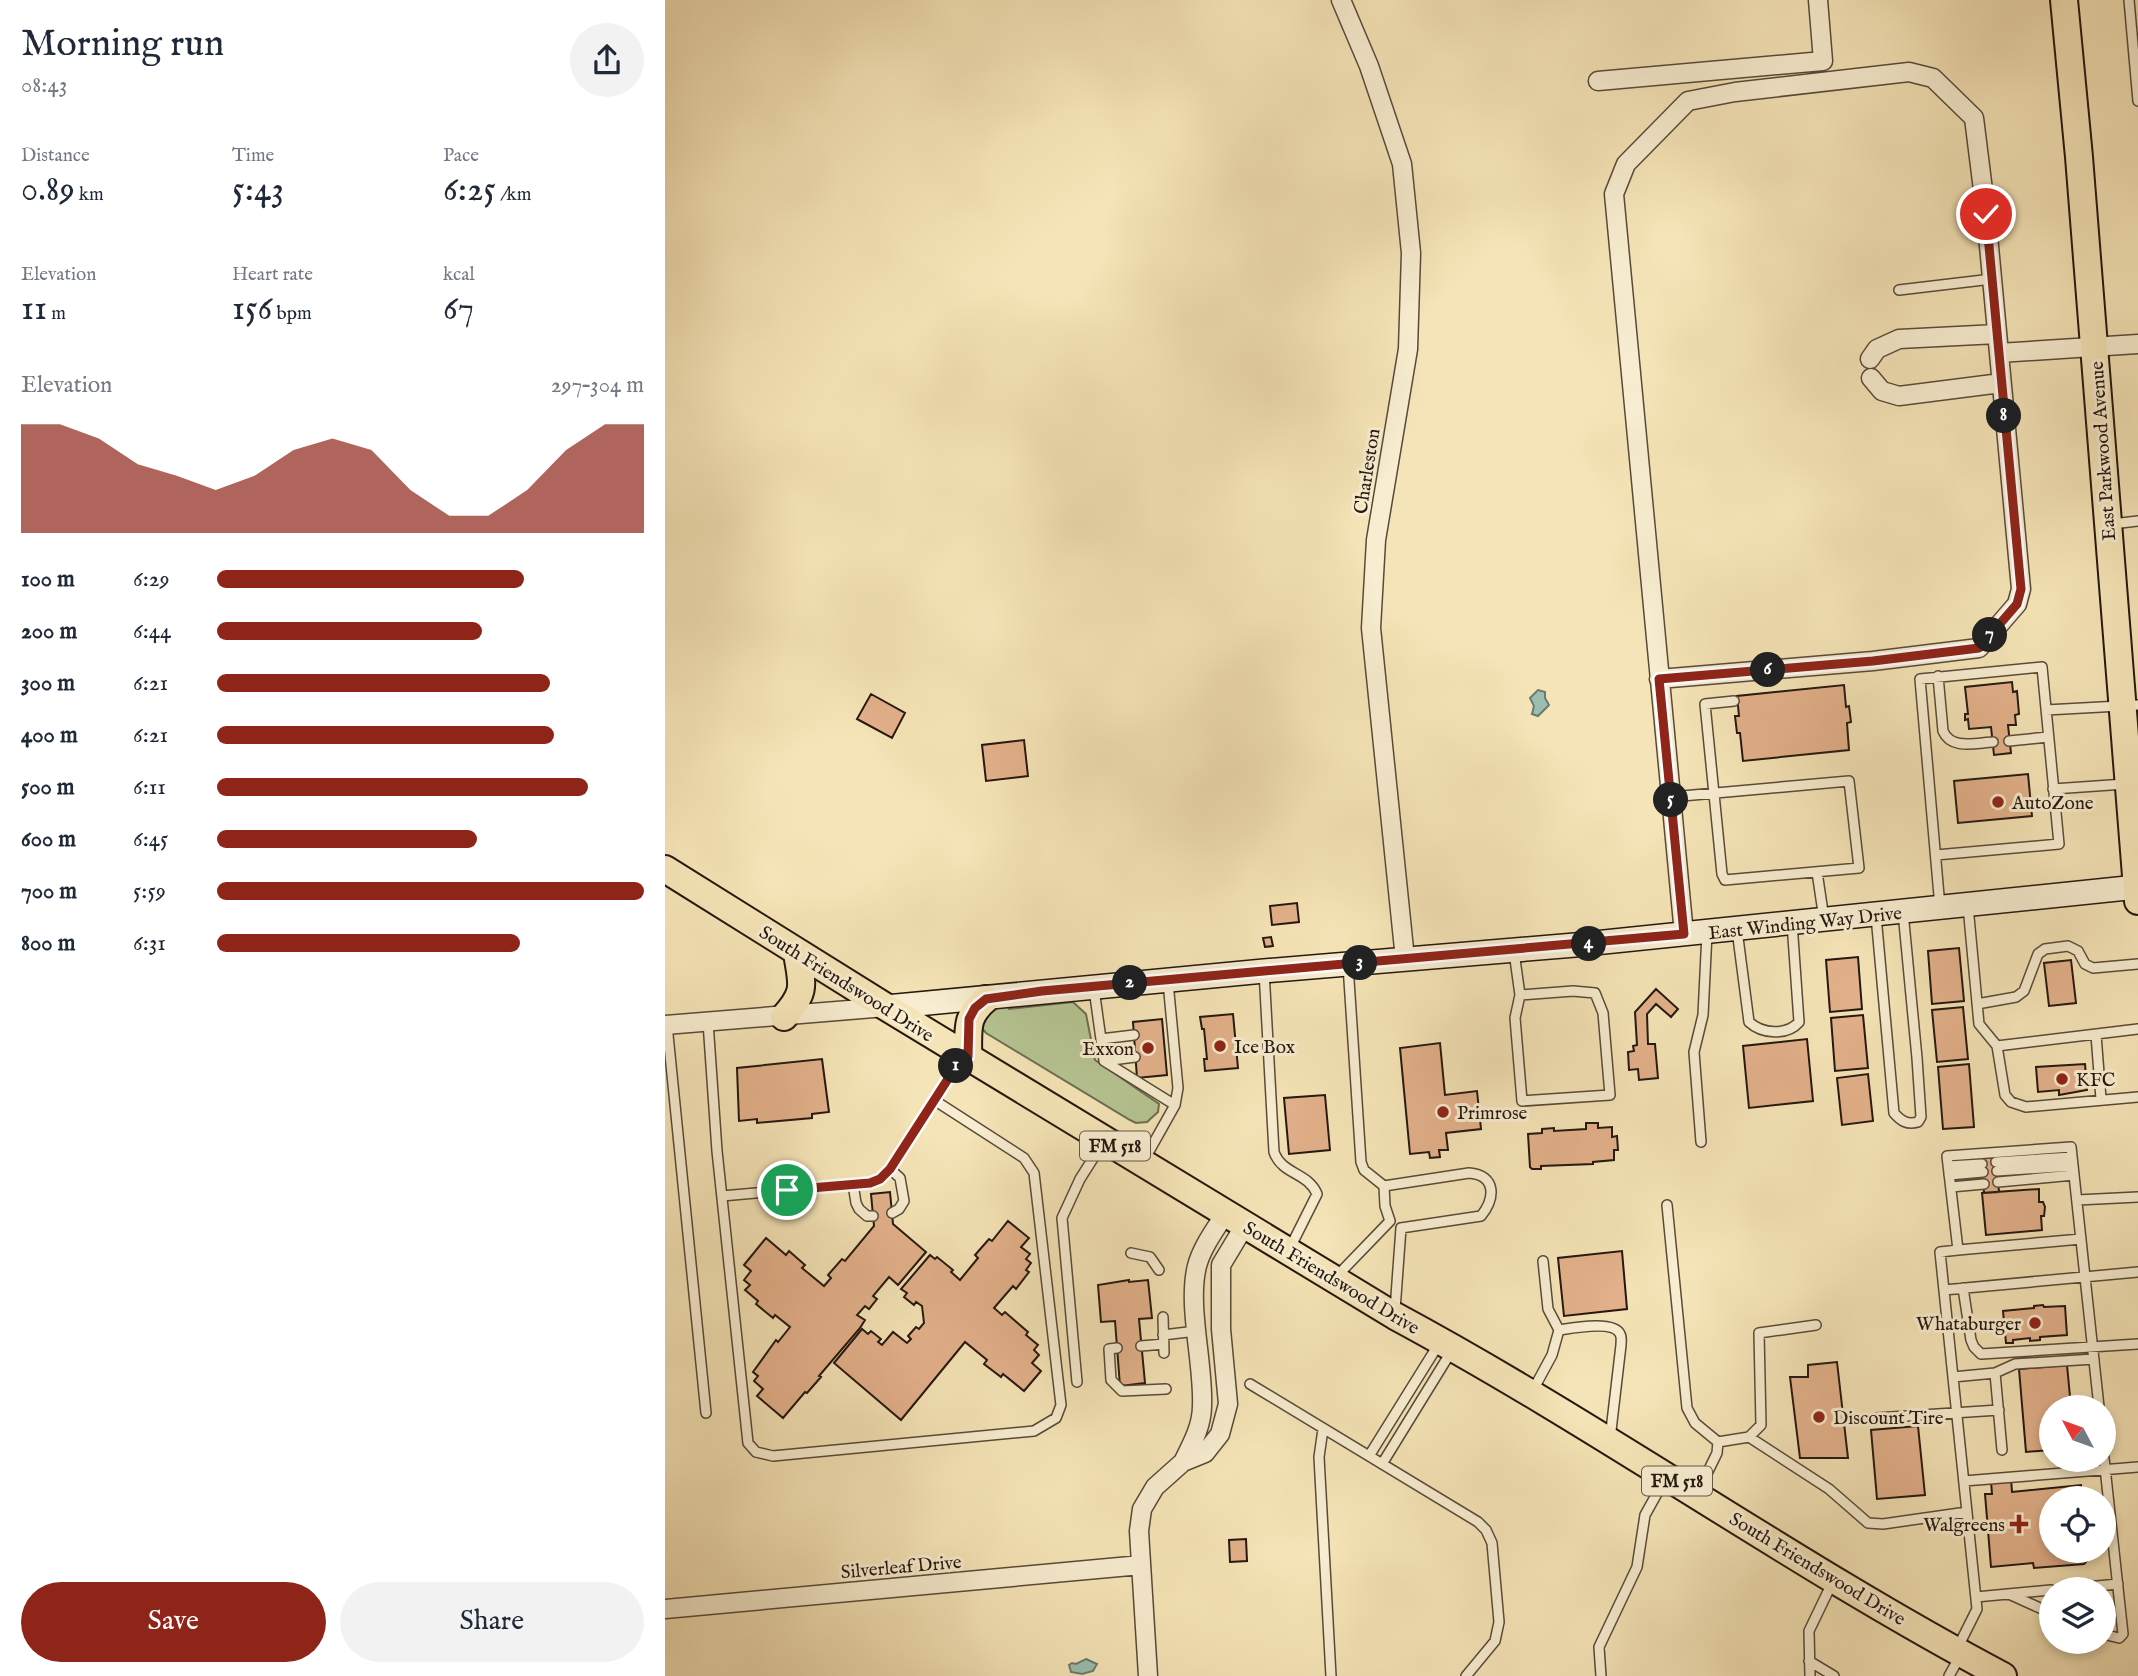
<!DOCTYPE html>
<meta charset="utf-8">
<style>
body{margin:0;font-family:"IM FELL English",serif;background:#f2f2f3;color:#1f2937;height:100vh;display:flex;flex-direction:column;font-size:26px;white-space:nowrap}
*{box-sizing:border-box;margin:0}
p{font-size:23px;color:#747a83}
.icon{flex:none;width:38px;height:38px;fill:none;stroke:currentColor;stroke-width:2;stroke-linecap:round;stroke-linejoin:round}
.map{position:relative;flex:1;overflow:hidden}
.sheet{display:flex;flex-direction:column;background:#fff;width:665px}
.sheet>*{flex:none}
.needle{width:46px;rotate:311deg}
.tools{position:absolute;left:1374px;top:1395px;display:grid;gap:14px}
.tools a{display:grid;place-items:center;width:77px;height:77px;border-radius:50%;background:#fff;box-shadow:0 4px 10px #0003;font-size:35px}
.pin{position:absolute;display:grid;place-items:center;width:60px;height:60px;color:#fff;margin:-30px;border:4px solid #fff;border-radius:50%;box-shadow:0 2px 7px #0007}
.km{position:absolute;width:35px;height:35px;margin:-18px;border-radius:50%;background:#222;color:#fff;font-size:19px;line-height:35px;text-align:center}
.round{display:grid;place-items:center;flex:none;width:74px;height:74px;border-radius:37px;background:#f2f2f3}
.summary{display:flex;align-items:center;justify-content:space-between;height:119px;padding:0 21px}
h1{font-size:38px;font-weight:600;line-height:52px}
.stats{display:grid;grid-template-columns:repeat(3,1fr);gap:10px;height:119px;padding:7px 21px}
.stats div{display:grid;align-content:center}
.stats b{font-size:35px;font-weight:600}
.stats small{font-size:19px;font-weight:400}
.stats p{font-size:19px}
.chart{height:196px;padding:14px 21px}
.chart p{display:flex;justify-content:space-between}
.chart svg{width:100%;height:126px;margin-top:7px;fill:#8f2418;opacity:.7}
.primary-button{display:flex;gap:14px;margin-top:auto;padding:14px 21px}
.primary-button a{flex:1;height:80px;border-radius:42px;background:#8f2418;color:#fff;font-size:28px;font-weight:600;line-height:80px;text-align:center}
.primary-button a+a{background:#f2f2f3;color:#1f2937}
ul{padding:0 21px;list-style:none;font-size:23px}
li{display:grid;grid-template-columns:112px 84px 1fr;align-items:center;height:52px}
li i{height:18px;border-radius:9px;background:#8f2418}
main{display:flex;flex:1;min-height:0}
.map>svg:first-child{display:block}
.green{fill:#b6c593;stroke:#6d6e52;stroke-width:2}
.water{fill:#9cbeb0;stroke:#6c7b70;stroke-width:2}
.building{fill:#e3b18b;stroke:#241710;stroke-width:2}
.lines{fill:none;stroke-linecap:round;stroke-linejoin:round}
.lane-casing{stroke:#584a3a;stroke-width:12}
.street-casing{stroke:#584a3a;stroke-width:21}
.secondary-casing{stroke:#241710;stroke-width:26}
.primary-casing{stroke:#241710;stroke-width:30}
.lane{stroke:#f8edd0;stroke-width:9}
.street{stroke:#f8edd0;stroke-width:18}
.secondary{stroke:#f8edd0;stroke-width:23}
.primary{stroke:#f5e4b7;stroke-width:26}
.route-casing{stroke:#fff;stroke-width:14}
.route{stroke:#8f2418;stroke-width:9}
.poi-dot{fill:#8f2418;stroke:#f8edd0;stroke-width:2.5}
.labels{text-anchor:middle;stroke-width:6;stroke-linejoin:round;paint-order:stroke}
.shield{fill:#f8edd0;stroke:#64574a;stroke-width:2}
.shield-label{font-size:18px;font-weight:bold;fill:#241710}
.street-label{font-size:19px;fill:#241710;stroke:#f8edd0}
.poi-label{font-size:19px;fill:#241710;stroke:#f8edd0;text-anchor:start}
</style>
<main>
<section class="sheet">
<div class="summary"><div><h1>Morning run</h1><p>08:43</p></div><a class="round"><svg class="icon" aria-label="share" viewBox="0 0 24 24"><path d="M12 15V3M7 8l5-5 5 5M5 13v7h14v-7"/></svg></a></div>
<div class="stats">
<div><p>Distance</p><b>0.89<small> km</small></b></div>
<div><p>Time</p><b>5:43</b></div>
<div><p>Pace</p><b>6:25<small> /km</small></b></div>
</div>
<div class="stats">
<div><p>Elevation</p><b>11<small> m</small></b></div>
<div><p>Heart rate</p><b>156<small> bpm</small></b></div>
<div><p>kcal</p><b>67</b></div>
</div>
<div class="chart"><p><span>Elevation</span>297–304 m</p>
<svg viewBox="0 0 160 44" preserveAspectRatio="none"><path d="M0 44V6L10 6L20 11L30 20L40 24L50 29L60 24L70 15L80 11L90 15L100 29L110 38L120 38L130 29L140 15L150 6L160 6V44z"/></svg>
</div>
<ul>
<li><b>100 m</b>6:29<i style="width:72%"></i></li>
<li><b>200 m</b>6:44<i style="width:62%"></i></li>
<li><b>300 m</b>6:21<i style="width:78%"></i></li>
<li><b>400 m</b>6:21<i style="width:79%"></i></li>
<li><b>500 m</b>6:11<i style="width:87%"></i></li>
<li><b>600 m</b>6:45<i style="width:61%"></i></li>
<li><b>700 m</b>5:59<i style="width:100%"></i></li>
<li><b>800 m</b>6:31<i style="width:71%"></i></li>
</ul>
<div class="primary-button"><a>Save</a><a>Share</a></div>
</section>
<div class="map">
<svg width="1473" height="1676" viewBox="0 0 1473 1676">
<rect width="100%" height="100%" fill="#f5e4b7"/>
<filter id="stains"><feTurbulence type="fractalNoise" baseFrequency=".00286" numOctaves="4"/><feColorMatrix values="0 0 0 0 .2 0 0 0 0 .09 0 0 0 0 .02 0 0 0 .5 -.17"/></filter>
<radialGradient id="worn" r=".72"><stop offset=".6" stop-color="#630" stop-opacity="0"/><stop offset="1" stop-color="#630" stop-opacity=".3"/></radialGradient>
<path class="green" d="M 408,1002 L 421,1014 L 430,1060 L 494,1104 L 493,1112 L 482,1122 L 471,1123 L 465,1120 L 321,1033 L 316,1027 L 325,1009 L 343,1005 L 344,1009 Z"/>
<path class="water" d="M 873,690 L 880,692 L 880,698 L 884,705 L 873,716 L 867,714 L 869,706 L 865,698 Z
M 421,1659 L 432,1664 L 428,1671 L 417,1674 L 406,1672 L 404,1665 L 407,1663 L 411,1664 Z"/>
<path class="building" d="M 1347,682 L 1348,692 L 1352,691 L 1354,714 L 1350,715 L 1351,725 L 1343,725 L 1346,753 L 1329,755 L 1326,727 L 1304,729 L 1303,719 L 1300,720 L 1300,714 L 1303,714 L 1300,687 Z
M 1179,685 L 1181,707 L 1184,706 L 1186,722 L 1182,723 L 1184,750 L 1078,761 L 1075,733 L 1072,733 L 1070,716 L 1074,716 L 1072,696 Z
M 206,694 L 240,713 L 227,738 L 192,719 Z
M 359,740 L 363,776 L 321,781 L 317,745 Z
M 1363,774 L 1367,816 L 1293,823 L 1289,781 Z
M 632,903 L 634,922 L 607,925 L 605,906 Z
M 606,937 L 608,946 L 600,947 L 598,938 Z
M 1294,948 L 1299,1001 L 1267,1004 L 1263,951 Z
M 1193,957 L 1197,1009 L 1165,1012 L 1161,960 Z
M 1406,960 L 1411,1003 L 1384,1006 L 1379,963 Z
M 991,989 L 1013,1009 L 1006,1017 L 991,1004 L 982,1014 L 983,1044 L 990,1044 L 993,1078 L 974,1080 L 973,1069 L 964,1070 L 963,1052 L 969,1051 L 968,1046 L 972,1045 L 970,1012 Z
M 1298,1007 L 1303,1059 L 1272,1062 L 1267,1010 Z
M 568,1014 L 573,1068 L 540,1071 L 539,1059 L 542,1059 L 539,1029 L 537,1029 L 535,1017 Z
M 1198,1015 L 1203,1068 L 1170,1071 L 1166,1018 Z
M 497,1019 L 502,1075 L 472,1078 L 468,1022 Z
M 1142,1039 L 1148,1101 L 1084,1108 L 1078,1046 Z
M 775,1043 L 780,1095 L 812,1091 L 816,1129 L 781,1133 L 783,1150 L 774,1150 L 775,1157 L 765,1158 L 764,1152 L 745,1154 L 735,1048 Z
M 157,1059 L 164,1112 L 147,1114 L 147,1118 L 92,1123 L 92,1119 L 74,1121 L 72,1068 Z
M 1304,1064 L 1309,1127 L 1278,1129 L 1273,1067 Z
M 1420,1064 L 1422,1090 L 1394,1095 L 1394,1090 L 1373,1092 L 1371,1067 Z
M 1203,1074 L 1208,1121 L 1177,1125 L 1172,1078 Z
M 660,1095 L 665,1150 L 624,1154 L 619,1098 Z
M 921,1123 L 933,1123 L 933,1128 L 947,1127 L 947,1137 L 952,1136 L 953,1150 L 949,1150 L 949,1160 L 928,1162 L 928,1164 L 876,1166 L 876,1169 L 867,1169 L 865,1167 L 863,1134 L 877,1133 L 877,1129 L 889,1128 L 889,1131 L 921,1129 Z
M 1331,1157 L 1334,1192 L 1319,1193 L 1316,1158 Z
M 1374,1189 L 1374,1202 L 1378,1202 L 1380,1207 L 1379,1216 L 1376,1216 L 1377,1230 L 1321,1235 L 1317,1193 Z
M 225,1192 L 228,1224 L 261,1252 L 233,1285 L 224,1277 L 208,1296 L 212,1299 L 204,1309 L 200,1306 L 192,1315 L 200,1320 L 195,1328 L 154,1376 L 156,1377 L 142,1393 L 140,1392 L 118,1418 L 92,1396 L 98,1389 L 89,1381 L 93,1376 L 88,1372 L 111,1340 L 113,1342 L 125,1327 L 110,1315 L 108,1318 L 91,1304 L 93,1301 L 80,1290 L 85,1285 L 79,1280 L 86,1271 L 79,1265 L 101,1238 L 121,1255 L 124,1251 L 140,1265 L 137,1268 L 159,1286 L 166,1278 L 163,1275 L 177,1259 L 180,1261 L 209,1226 L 206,1194 Z
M 343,1221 L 364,1238 L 356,1247 L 365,1254 L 361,1259 L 366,1263 L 361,1270 L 364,1272 L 351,1289 L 348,1286 L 329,1308 L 337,1315 L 340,1312 L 363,1332 L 361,1335 L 373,1345 L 369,1350 L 374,1355 L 367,1363 L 376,1371 L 359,1391 L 338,1374 L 336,1377 L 319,1364 L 322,1360 L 300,1342 L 236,1420 L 169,1363 L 197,1329 L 203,1334 L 206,1331 L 216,1339 L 213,1342 L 217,1345 L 228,1332 L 242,1343 L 246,1339 L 243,1336 L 251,1327 L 254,1329 L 259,1323 L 257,1306 L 251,1302 L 249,1305 L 239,1297 L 242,1293 L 236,1289 L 265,1255 L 270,1259 L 272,1257 L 288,1270 L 286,1272 L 295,1280 L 313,1258 L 310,1255 L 324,1239 L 327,1241 Z
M 957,1251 L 962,1309 L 899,1316 L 893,1258 Z
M 464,1280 L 464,1282 L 483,1280 L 487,1318 L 474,1319 L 480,1383 L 455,1386 L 450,1321 L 436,1322 L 433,1285 Z
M 1378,1305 L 1379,1307 L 1400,1306 L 1402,1335 L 1375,1337 L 1375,1340 L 1365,1341 L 1365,1338 L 1348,1340 L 1348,1343 L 1341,1343 L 1338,1311 L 1369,1308 L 1369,1306 Z
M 1172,1362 L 1183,1458 L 1135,1458 L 1125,1377 L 1143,1377 L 1143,1365 Z
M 1402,1365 L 1406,1407 L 1386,1407 L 1386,1450 L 1361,1452 L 1354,1369 Z
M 1253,1426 L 1260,1495 L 1212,1499 L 1206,1430 Z
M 1346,1479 L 1347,1492 L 1416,1485 L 1417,1498 L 1386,1498 L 1386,1550 L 1427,1550 L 1430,1552 L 1419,1564 L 1369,1568 L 1368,1563 L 1326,1567 L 1320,1494 L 1327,1494 L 1326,1481 Z
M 581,1539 L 582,1561 L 565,1562 L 564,1540 Z"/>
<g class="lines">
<g class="lane-casing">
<path id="lane" d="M 1464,0 L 1473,101
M 1234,290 L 1327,279
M 1447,524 L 1473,521
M 1273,676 L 1278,731 C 1286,750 1310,743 1328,742
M 1381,710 L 1473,705
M 1344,741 L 1383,737
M 1388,789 L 1460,784
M 1006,797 L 1184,781 L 1194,868 L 1060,880 L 1057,874 L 1040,704 L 1069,701
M 1271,855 L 1394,844 L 1377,667 L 1255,679 L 1275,907
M 1152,872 L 1159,919
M 1303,906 L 1314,1024 L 1332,1046 L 1340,1095 L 1346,1102 L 1361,1107 L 1473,1097
M 1211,916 L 1229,1113 C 1236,1121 1242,1125 1253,1122 L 1256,1117 L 1252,1058 L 1238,912
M 1072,930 L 1084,1022 C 1097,1034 1122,1036 1134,1022 L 1127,923
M 849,952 L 855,995 L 850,1018 L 857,1101 L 945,1095 L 938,1013 L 930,993 L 908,991 L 855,995
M 599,971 L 609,1152 C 617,1175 643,1172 652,1194 L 624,1250
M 429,989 L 439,1061 L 510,1105
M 1312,1004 L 1351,997 L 1359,991 L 1373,954 L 1380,949 L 1403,946 L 1413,951 L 1420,964 L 1428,968 L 1473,964
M 43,1022 L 52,1151 L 83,1443 L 91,1452 L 108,1456 L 369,1431 L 391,1418 L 396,1405 L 369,1173 L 359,1158 L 269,1100
M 2,1025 L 41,1413
M 1431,1035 L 1436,1099
M 436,1039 L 469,1035
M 1332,1046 L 1473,1029
M 439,1061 L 470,1057
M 1036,1142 L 1029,1052 L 1038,1015 L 1042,933
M 478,1162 L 510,1105 L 513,1088 L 503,982
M 1331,1162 L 1407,1157
M 1283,1166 L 1317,1164
M 225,1169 L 235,1178 L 239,1201 L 234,1209 L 227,1213
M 1332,1171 L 1408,1166
M 1284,1175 L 1318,1172
M 1333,1182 L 1409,1175
M 188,1184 L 191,1203 L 194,1209 L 202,1216 L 208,1216
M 719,1186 L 804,1173 C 832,1175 830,1199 816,1216 L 736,1228 L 730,1310
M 1286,1187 L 1319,1184
M 57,1196 L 205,1183 L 215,1179 L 225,1169 L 298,1056
M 1412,1200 L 1473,1197
M 1002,1205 L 1022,1408 L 1030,1423 L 1053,1442 L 1052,1453 L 1033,1492
M 1416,1239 L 1293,1250 L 1282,1156 L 1406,1147 L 1434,1407
M 1293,1250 L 1275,1252 L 1312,1609 L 1293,1647
M 466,1253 L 485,1257 L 494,1270
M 878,1261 L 883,1309 L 894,1330
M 671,1277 L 725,1221 L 720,1206 L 719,1186 L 699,1170 L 696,1162 L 683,965
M 1298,1288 L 1306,1340 L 1309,1347 L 1316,1354 L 1473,1344
M 1279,1290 L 1473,1272
M 498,1317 L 499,1353
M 498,1335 L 531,1331
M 476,1346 L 499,1344
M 452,1348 L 444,1349 L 446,1380 L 457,1391 L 501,1389
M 1330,1373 L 1337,1450
M 1288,1377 L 1330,1373 L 1350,1364 L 1429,1359
M 412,1382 L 397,1218 L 415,1179 L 439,1141
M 585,1384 L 813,1522 L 821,1530 L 827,1543 L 834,1622 L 830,1641 L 801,1676
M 867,1392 L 887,1355 L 894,1330 C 907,1328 949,1320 955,1334 C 957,1337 956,1341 956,1345 L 945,1439
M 1211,1418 L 1334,1410
M 658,1429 L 654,1457 L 666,1676
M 1084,1437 L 1164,1489 L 1203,1523 L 1218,1524 L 1302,1512
M 1053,1442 L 1084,1437 L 1096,1425 L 1094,1333 L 1151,1325
M 1438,1449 L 1458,1634 L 1454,1638 L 1438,1634
M 704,1456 L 775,1342
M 717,1464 L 786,1352
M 1299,1481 L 1473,1467
M 1400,1589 L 1453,1584
M 1346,1595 L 1386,1613
M 1311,1597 L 1386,1590
M 1144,1661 L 1169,1676
M 936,1676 L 934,1647 L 972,1567 L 980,1515 L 1000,1479
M 1145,1676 L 1144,1631 L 1168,1581
M 1284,1676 L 1295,1656"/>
</g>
<g class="street-casing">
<path id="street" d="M 676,0 L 704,66 L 737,164 L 746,253 L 743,349 L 711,540 L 706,628 L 740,959
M 933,81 L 1158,61 L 1153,0
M 1334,353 L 1473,344
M 1205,359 L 1212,349 L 1234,339 L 1332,334
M 1206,378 L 1217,391 L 1234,396 L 1336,383
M 994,679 L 1208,661 L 1314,648 L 1352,604 L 1356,589 L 1321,214 L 1309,118 L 1268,78 L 1244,72 L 1070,92 L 1023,101 L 961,164 L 949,194 C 972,441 995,688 1019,934
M 0,1025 L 221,1007
M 518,1462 C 527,1444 537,1426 537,1406 C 539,1365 522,1305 532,1266 C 537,1247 550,1230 560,1214
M 0,1609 L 476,1565
M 483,1676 L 474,1531 L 477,1509 L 490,1487 L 518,1462 L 540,1453 L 555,1434 L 563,1404 L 556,1329 L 556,1265 L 580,1225"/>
</g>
<g class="secondary-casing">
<path id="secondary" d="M 221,1007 L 599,971 L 910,945 L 1472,887"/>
</g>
<g class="primary-casing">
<path id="primary" d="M 1399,0 L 1414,157 L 1473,901
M 0,869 L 221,1007 L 730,1316 C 938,1428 1130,1566 1338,1676
M 119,1017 C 142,991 137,985 132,953
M 303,1057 C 304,1031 299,1017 321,999"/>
</g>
<use href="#lane" class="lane"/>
<use href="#street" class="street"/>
<use href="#secondary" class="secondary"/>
<use href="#primary" class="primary"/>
</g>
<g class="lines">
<g class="route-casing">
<path id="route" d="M 122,1190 L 205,1183 L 215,1179 L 225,1169 L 299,1054 L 303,1057 L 304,1019 L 310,1008 L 321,999 L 377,991 L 599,971 L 1019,934 L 994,679 L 1208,661 L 1314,648 L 1352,604 L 1356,589 L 1321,214"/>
</g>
<use href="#route" class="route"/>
</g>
<g class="poi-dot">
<circle cx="1333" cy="802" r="7"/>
<circle cx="555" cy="1046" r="7"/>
<circle cx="483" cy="1048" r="7"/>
<circle cx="1397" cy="1079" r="7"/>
<circle cx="778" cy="1112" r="7"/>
<circle cx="1370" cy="1323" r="7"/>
<circle cx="1154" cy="1417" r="7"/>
<path d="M1350.5 1513.5h7v7h7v7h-7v7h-7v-7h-7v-7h7z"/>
</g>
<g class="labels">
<g class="shield">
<rect x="415" y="1131.5" width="70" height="29" rx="5"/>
<rect x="977" y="1466.5" width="70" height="29" rx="5"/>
</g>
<g class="shield-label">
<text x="450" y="1152">FM 518</text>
<text x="1012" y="1487">FM 518</text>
</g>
<g class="street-label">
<text transform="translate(1437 451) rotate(-94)" y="7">East Parkwood Avenue</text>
<text transform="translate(701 471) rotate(-81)" y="7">Charleston</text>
<text transform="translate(1140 922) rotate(-6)" y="7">East Winding Way Drive</text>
<text transform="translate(182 983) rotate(32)" y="7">South Friendswood Drive</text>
<text transform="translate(667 1277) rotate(31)" y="7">South Friendswood Drive</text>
<text transform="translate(236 1566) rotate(-5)" y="7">Silverleaf Drive</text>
<text transform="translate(1153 1568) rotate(31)" y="7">South Friendswood Drive</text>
</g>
<g class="poi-label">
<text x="1347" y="809">AutoZone</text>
<text x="569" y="1053">Ice Box</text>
<text x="469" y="1055" text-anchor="end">Exxon</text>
<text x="1411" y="1086">KFC</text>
<text x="792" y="1119">Primrose</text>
<text x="1356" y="1330" text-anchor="end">Whataburger</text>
<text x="1168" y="1424">Discount Tire</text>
<text x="1340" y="1531" text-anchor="end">Walgreens</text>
</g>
</g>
<rect width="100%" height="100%" filter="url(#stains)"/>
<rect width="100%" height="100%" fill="url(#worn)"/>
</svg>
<div class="tools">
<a><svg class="needle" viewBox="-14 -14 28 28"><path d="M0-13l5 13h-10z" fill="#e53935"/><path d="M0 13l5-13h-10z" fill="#747a83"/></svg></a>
<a><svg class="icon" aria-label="locate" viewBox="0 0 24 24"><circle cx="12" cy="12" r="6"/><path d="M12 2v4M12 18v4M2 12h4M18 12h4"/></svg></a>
<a><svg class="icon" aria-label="layers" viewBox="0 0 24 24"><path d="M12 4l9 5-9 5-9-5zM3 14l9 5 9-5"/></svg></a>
</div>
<div class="pin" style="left:122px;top:1190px;background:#1e9e55"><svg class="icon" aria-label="arrive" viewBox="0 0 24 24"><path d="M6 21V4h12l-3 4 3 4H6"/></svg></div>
<div class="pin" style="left:1321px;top:214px;background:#d93025"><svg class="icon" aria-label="check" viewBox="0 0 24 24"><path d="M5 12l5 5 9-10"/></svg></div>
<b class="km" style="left:291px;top:1066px">1</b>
<b class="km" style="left:465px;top:983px">2</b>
<b class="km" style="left:695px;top:963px">3</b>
<b class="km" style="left:924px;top:944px">4</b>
<b class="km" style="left:1006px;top:800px">5</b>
<b class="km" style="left:1103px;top:670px">6</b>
<b class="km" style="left:1325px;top:635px">7</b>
<b class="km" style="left:1339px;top:416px">8</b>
</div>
</main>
